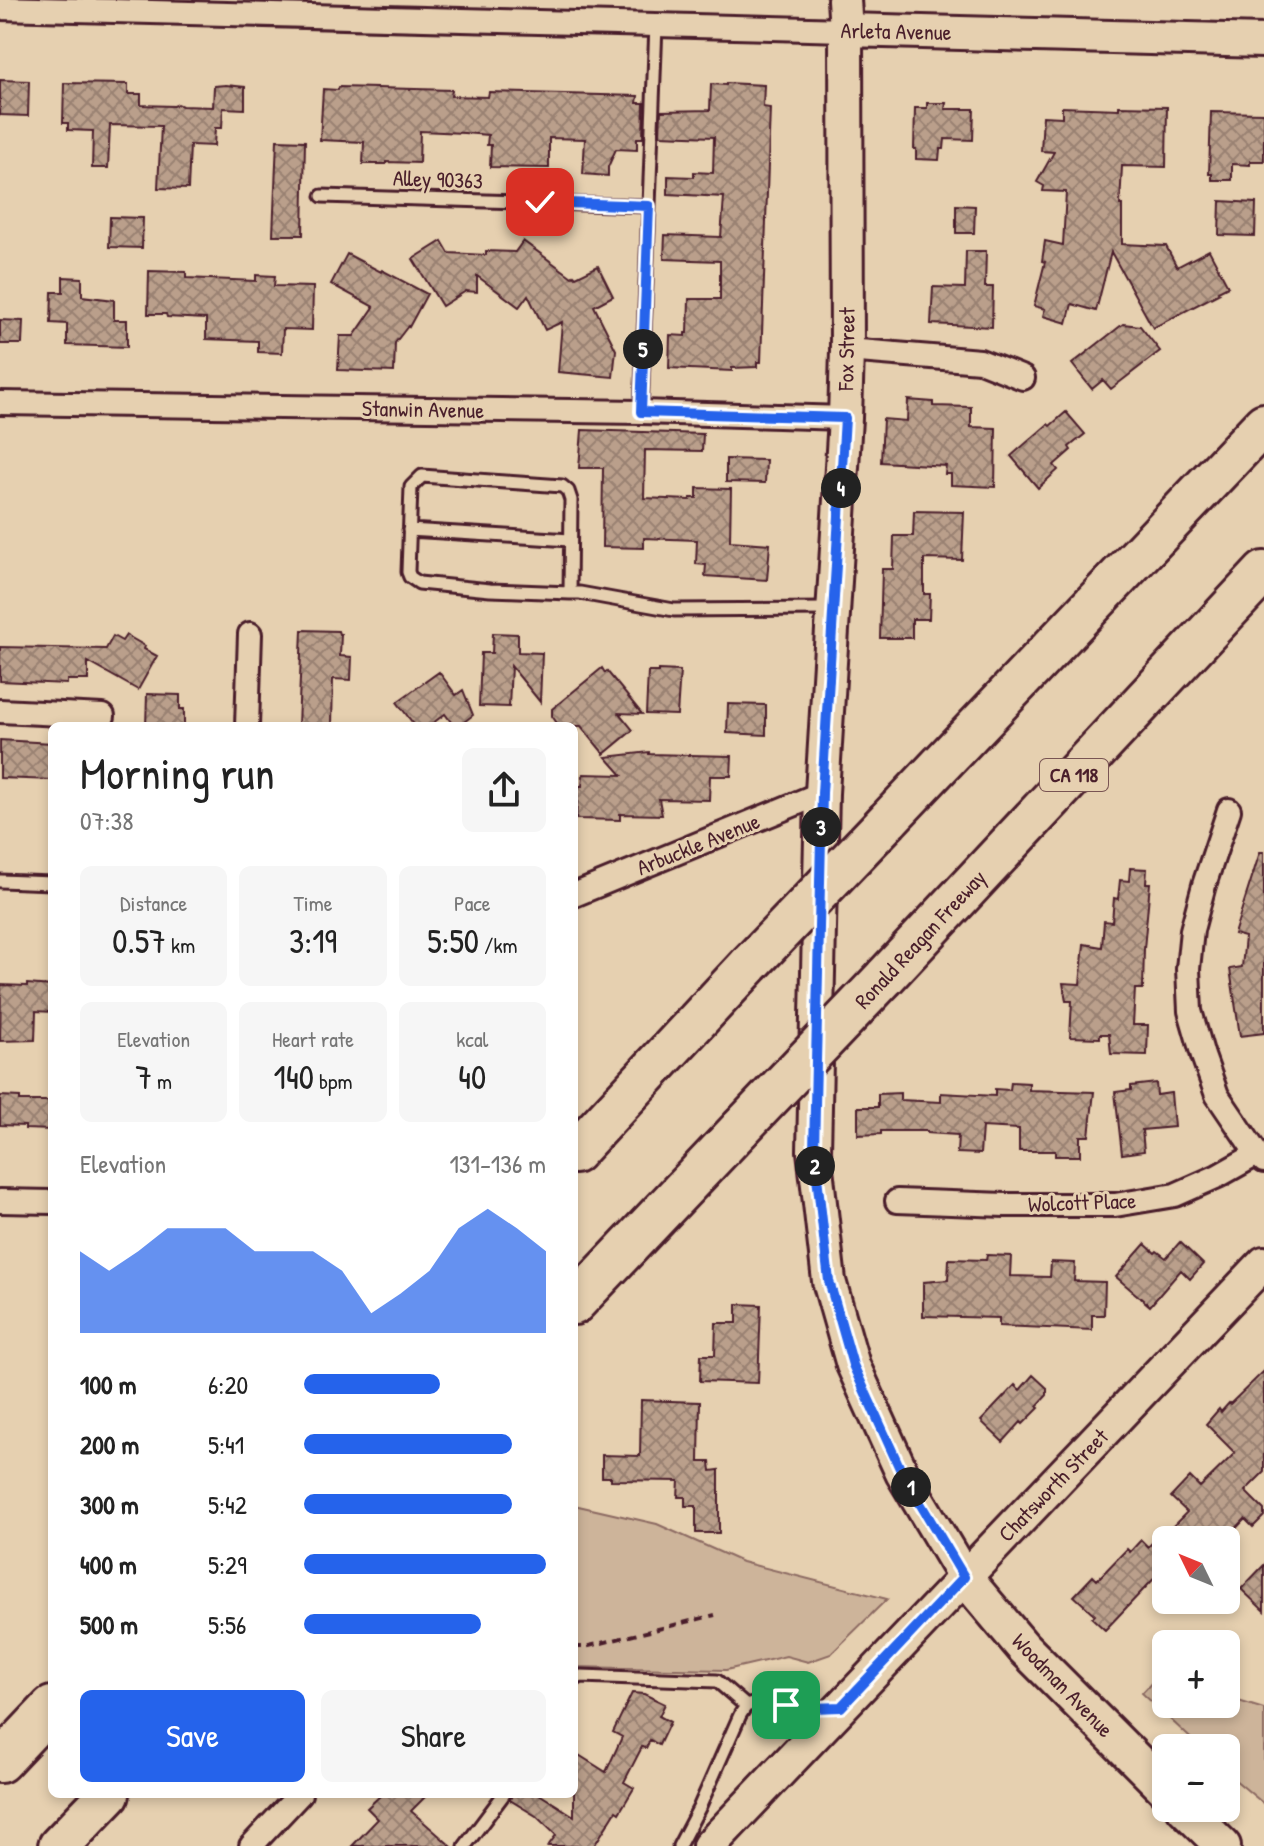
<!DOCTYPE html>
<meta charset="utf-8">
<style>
body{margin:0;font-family:"Patrick Hand",sans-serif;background:#f6f6f6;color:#222;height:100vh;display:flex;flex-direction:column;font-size:30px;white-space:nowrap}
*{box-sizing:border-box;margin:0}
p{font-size:26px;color:#767676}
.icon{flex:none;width:44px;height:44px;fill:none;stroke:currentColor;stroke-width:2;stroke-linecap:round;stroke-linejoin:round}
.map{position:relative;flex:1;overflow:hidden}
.sheet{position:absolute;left:48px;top:722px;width:530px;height:1076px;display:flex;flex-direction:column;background:#fff;border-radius:12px;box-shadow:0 4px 12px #0003}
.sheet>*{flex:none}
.needle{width:52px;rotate:313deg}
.tools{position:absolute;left:1152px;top:1526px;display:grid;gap:16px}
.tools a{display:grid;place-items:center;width:88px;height:88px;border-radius:12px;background:#fff;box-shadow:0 4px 12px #0003;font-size:40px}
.pin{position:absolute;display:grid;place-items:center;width:68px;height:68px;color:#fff;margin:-34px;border-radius:16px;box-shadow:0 4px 12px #0006}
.km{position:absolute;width:40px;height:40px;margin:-20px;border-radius:50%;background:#222;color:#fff;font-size:22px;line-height:40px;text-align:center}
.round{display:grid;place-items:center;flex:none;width:84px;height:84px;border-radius:12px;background:#f6f6f6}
.head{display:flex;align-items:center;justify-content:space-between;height:136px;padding:0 32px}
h1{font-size:44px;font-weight:600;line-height:60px}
.stats{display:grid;grid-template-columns:repeat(3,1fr);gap:12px;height:136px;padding:8px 32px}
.stats div{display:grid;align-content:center;border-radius:12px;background:#f6f6f6;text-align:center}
.stats b{font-size:34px;font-weight:600}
.stats small{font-size:22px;font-weight:400}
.stats p{font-size:22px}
.chart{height:224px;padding:16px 32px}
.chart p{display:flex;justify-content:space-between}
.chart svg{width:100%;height:144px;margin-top:8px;fill:#2563eb;opacity:.7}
.action{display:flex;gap:16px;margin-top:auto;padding:16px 32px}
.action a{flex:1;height:92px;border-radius:12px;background:#2563eb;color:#fff;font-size:32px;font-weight:600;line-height:92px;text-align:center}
.action a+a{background:#f6f6f6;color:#222}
ul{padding:0 32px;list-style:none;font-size:26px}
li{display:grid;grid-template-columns:128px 96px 1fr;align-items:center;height:60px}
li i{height:20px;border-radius:10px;background:#2563eb}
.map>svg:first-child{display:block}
.green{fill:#cdb49a;stroke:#8c6a62;stroke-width:2}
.building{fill:url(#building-cross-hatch);stroke:#4a1f2b;stroke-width:2}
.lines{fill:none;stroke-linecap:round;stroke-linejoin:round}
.service-casing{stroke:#4a1f2b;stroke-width:17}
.minor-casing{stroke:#4a1f2b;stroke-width:28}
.secondary-casing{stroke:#4a1f2b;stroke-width:38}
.primary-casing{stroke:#4a1f2b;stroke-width:40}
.motorway-casing{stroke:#4a1f2b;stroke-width:46}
.path{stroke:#4a1f2b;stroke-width:4;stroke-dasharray:8 6;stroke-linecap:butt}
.service{stroke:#e6d0b0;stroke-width:11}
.minor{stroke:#e6d0b0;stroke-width:22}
.secondary{stroke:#e6d0b0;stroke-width:32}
.primary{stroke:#e6d0b0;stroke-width:34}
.motorway{stroke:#e6d0b0;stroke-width:40}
.motorway-bridge-casing{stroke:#4a1f2b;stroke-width:46;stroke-linecap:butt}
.motorway-bridge{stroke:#e6d0b0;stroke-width:40}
.route-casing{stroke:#fff;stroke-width:16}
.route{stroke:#2563eb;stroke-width:10}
.labels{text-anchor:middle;stroke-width:6;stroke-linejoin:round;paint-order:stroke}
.shield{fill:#e6d0b0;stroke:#795453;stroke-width:2}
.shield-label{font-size:20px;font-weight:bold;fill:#4a1f2b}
.street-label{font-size:22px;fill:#4a1f2b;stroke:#e6d0b0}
</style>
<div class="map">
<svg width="1264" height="1846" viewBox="0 0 1264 1846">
<defs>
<pattern id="building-cross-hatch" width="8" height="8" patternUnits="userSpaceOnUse" patternTransform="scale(2)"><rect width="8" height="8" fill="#ba9f8b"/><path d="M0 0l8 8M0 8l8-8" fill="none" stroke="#998172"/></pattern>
</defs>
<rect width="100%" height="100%" fill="#e6d0b0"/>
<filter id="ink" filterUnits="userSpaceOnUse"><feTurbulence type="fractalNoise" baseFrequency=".0125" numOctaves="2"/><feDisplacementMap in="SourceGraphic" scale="16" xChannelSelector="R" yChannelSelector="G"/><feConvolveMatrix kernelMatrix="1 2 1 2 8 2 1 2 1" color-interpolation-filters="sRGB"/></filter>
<g filter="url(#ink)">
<path class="green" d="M 574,1505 L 657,1524 L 742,1562 L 887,1599 L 831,1654 L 808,1662 L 786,1656 L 726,1670 L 574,1667 Z
M 1158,1676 L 1166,1679 L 1166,1704 L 1226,1704 L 1226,1697 L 1264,1709 L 1264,1804 L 1228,1774 L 1226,1766 L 1226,1748 L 1201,1748 L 1142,1693 Z"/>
<path class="building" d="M 0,80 L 29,81 L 28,116 L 0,115 Z
M 64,83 L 128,84 L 128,94 L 141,94 L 141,105 L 174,106 L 178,104 L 182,106 L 213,107 L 214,86 L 226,85 L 245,87 L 245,109 L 223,108 L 222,128 L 215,128 L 214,146 L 190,145 L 188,189 L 158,188 L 161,126 L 110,125 L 108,168 L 92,168 L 93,131 L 68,130 L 68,123 L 63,123 Z
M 726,83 L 764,85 L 763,107 L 770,108 L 761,362 L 757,362 L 757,367 L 732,368 L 732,371 L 669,368 L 670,335 L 685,336 L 685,333 L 688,333 L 689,299 L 720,299 L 720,261 L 664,259 L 665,235 L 721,237 L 724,197 L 668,194 L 668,176 L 694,177 L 694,172 L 713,173 L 714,137 L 660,135 L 661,111 L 710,110 L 711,84 L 726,85 Z
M 339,87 L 452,90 L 451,96 L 488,97 L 489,92 L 638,96 L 637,103 L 644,103 L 643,138 L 637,138 L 637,150 L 616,149 L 608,167 L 608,176 L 583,174 L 585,139 L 549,138 L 549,168 L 490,167 L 491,145 L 487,145 L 488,135 L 464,133 L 420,131 L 419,163 L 386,162 L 386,164 L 363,164 L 364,142 L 320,140 L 323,89 L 338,90 Z
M 927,103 L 946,103 L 945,109 L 974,109 L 973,140 L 945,139 L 944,149 L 940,149 L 939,160 L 916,159 L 916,149 L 914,149 L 915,108 L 927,108 Z
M 1119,106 L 1167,107 L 1166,167 L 1122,166 L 1120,205 L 1122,205 L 1122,244 L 1166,246 L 1177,267 L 1209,250 L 1228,286 L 1218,291 L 1220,293 L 1153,328 L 1111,252 L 1096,311 L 1072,304 L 1067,323 L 1043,316 L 1045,309 L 1034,306 L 1045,262 L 1042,261 L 1045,241 L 1063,245 L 1066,192 L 1043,191 L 1044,186 L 1037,182 L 1054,152 L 1041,151 L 1043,116 L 1062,117 L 1062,107 L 1119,109 Z
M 1211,112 L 1264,113 L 1264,161 L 1250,161 L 1250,165 L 1232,164 L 1232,180 L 1212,180 L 1212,174 L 1209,174 Z
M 277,140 L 305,141 L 303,235 L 273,235 Z
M 1220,201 L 1256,203 L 1255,236 L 1219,235 Z
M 956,205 L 975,206 L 974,233 L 956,233 Z
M 110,217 L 143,218 L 142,248 L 109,247 Z
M 442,241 L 449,253 L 486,255 L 486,251 L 515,252 L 523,241 L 572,277 L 574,275 L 576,277 L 598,266 L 613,296 L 594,306 L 616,350 L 613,377 L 558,372 L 562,322 L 545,330 L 528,295 L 519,307 L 477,276 L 477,292 L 466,291 L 442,306 L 413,259 Z
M 966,251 L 986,251 L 985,287 L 993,287 L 992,327 L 931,324 L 933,287 L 965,288 Z
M 347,254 L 381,272 L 382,270 L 427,294 L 409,327 L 408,326 L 395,343 L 394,372 L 338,370 L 340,336 L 354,336 L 374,307 L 331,284 Z
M 149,271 L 186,272 L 186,278 L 256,281 L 256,275 L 275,276 L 274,286 L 313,287 L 312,330 L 283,329 L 282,353 L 258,352 L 258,341 L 206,339 L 206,319 L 167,317 L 166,314 L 148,314 Z
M 63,277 L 82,278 L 82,296 L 114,300 L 114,320 L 127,320 L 127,347 L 67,345 L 67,324 L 51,323 L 52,292 L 63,292 Z
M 0,320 L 23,321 L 22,344 L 0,344 Z
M 1123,324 L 1140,326 L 1160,351 L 1111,389 L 1103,380 L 1092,389 L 1072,364 Z
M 908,400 L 933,402 L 933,406 L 971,407 L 971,427 L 996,428 L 995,487 L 951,485 L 951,474 L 945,474 L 946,466 L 881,462 L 883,419 L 907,421 Z
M 1066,412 L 1085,434 L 1069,447 L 1071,450 L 1054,465 L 1058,470 L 1038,488 L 1011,456 L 1048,424 L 1050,426 Z
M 582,430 L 703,434 L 702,451 L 645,450 L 644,498 L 690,500 L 690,498 L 697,498 L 697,488 L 731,489 L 730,541 L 770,544 L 767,580 L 705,576 L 706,565 L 696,564 L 697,540 L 644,538 L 644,548 L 602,547 L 603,468 L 579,468 Z
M 726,459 L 766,460 L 765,483 L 726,482 Z
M 914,511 L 964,512 L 962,560 L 924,559 L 924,594 L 930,594 L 929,619 L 912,619 L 912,638 L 880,638 L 882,569 L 893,569 L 894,536 L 913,536 Z
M 302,630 L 338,631 L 339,634 L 341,634 L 340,656 L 352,657 L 351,680 L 333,679 L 332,726 L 298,726 Z
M 493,633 L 518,634 L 518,652 L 542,653 L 540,702 L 511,666 L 509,707 L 479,706 L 481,653 L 492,653 Z
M 126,635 L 145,646 L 144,649 L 157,656 L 138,690 L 88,662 L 88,680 L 67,680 L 67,684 L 0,681 L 0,647 L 106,649 L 113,636 L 122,641 Z
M 602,668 L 605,673 L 607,671 L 642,714 L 619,713 L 633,730 L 604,754 L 581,726 L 559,726 L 552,716 L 552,709 Z
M 658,670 L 680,671 L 677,715 L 646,714 L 648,672 L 658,672 Z
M 439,672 L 456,695 L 463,690 L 473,715 L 459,726 L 454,726 L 445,714 L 429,726 L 415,726 L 397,702 Z
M 147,694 L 180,695 L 180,709 L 184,709 L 184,726 L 146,726 Z
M 728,704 L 766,705 L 766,735 L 727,733 Z
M 0,740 L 52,743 L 52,780 L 0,778 Z
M 649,752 L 649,754 L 732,756 L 731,776 L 710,776 L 709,800 L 659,799 L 662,815 L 620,814 L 620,820 L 576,819 L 578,786 L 582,786 L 583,774 L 622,775 L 606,757 Z
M 1260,852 L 1264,852 L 1264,1033 L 1240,1036 L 1230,969 L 1242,967 L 1245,937 L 1234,934 Z
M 1130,868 L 1147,869 L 1146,883 L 1150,883 L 1144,949 L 1143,989 L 1135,989 L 1133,1025 L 1148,1025 L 1147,1055 L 1111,1054 L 1109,1034 L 1100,1034 L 1100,1038 L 1070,1037 L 1072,1001 L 1066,1001 L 1063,983 L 1080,984 L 1084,944 L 1102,947 L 1104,921 L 1112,922 L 1114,898 L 1118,899 L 1120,880 L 1129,881 Z
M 27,984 L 52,986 L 52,1012 L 36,1011 L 35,1040 L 0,1041 L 1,985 L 27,986 Z
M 1011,1082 L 1029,1083 L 1029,1090 L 1094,1092 L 1089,1136 L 1080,1136 L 1080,1156 L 1055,1156 L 1055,1151 L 1019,1151 L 1019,1129 L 982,1127 L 980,1154 L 957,1153 L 958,1135 L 927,1133 L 927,1131 L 881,1131 L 881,1134 L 858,1135 L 858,1107 L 878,1107 L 878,1094 L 900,1093 L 900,1100 L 941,1102 L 941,1093 L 995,1096 L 995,1089 L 1010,1090 Z
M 1156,1083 L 1157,1095 L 1171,1093 L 1174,1127 L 1142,1130 L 1144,1151 L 1122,1154 L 1115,1092 L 1131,1090 L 1131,1086 Z
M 0,1096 L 20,1097 L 20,1101 L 52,1101 L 52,1130 L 25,1129 L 25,1126 L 0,1125 Z
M 1180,1242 L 1203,1264 L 1190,1279 L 1181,1270 L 1150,1306 L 1116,1277 L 1145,1244 L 1155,1253 L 1157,1251 L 1166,1258 Z
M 987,1255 L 1011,1256 L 1010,1276 L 1050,1277 L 1051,1262 L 1075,1263 L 1074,1281 L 1105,1282 L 1104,1315 L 1092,1315 L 1092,1330 L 999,1326 L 999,1318 L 923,1316 L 923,1282 L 948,1280 L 949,1259 L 986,1260 Z
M 737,1304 L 761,1305 L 758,1383 L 700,1381 L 701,1355 L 715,1355 L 716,1323 L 737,1323 Z
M 1264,1371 L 1264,1472 L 1245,1491 L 1264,1510 L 1264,1516 L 1253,1527 L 1245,1519 L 1225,1540 L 1216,1540 L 1206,1530 L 1196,1540 L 1166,1540 L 1166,1566 L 1105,1630 L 1092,1618 L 1095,1615 L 1074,1596 L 1093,1576 L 1097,1580 L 1127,1549 L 1130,1552 L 1141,1540 L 1148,1547 L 1154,1541 L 1156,1543 L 1187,1512 L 1171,1497 L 1190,1477 L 1200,1487 L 1235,1453 L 1206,1424 L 1219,1409 L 1221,1412 L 1229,1403 L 1230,1404 Z
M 1033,1375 L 1047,1388 L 1047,1395 L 1037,1406 L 1039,1408 L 1023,1424 L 1021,1422 L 1003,1442 L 981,1421 L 1015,1385 L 1020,1390 Z
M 641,1400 L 700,1402 L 699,1462 L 710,1462 L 711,1471 L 719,1470 L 719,1533 L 696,1533 L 696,1506 L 685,1506 L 685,1497 L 678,1497 L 679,1481 L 611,1480 L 611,1477 L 602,1477 L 602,1455 L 640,1456 Z
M 1264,1565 L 1264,1611 L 1241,1589 Z
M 632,1693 L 644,1694 L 665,1704 L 659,1716 L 670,1722 L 659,1745 L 650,1740 L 646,1748 L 642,1747 L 624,1782 L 634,1788 L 619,1813 L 616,1811 L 594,1846 L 548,1846 L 556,1835 L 536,1816 L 510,1800 L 512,1794 L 539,1794 L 574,1816 L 574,1752 L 606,1772 L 622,1737 L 613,1732 Z
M 382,1794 L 428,1794 L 411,1811 L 451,1846 L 352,1846 L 378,1819 L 367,1808 Z"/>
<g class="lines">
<g class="service-casing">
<path id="service" d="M 322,196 L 649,206
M 641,412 L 656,25
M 409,530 L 570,540
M 570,593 L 571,500 L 568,491 L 562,486 L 422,476 L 411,487 L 408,572 L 410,577 L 419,583 L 490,590 L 570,593 L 580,593 L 674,610 L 829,609
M 0,881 L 52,883
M 574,1680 L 581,1676 L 717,1681 L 746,1706
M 465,1846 L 504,1794
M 679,1846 L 699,1808 L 740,1715 L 746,1706 L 762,1701 L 813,1708 L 833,1707"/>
</g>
<g class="minor-casing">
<path id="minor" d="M 0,8 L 846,30
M 847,350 L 980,361 L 1023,378
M 0,403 L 641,412 L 845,418
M 0,711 L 103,716
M 247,726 L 250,634
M 1229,810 L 1204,885 L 1192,930 L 1188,969 L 1190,1011 L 1203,1056 L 1217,1095 L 1257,1154 L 1264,1161
M 574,895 L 822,793
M 0,1201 L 52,1202
M 897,1201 L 1005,1205 L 1115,1205 L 1175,1195 L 1218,1176 L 1257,1154
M 251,1846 L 300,1794"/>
</g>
<g class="secondary-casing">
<path id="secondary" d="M 844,0 L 846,30 L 847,350 L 845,418 L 822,793 L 814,1151 L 829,1281 L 853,1365 L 902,1473 L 964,1577
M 846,30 L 1264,41
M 709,1846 L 1264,1263"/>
</g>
<g class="primary-casing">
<path id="primary" d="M 964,1577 L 1023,1647 L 1166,1790
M 1184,1808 L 1223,1846"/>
</g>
<g class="motorway-casing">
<path id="motorway" d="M 888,820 L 1264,424
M 884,978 L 1264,572
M 574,1153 L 750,964
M 574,1304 L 741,1128
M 0,1762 L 52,1707
M 59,1846 L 109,1794"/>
</g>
<path class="path" d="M 574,1647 L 585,1647 L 715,1615"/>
<use href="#service" class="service"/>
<use href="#minor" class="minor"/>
<use href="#secondary" class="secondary"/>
<use href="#primary" class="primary"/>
<use href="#motorway" class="motorway"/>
<g class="motorway-bridge-casing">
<path id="motorway-bridge" d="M 750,964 L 888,820
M 741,1128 L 884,978"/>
</g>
<use href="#motorway-bridge" class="motorway-bridge"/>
</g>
</g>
<g class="lines" filter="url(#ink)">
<g class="route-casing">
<path id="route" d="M 540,202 L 649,206 L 641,412 L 845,418 L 822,793 L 814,1151 L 829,1281 L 853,1365 L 902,1473 L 964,1577 L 841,1707 L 813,1708 L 786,1705"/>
</g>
<use href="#route" class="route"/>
</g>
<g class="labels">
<rect class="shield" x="1040" y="759" width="68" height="32" rx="6"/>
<g class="shield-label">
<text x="1074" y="782">CA 118</text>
</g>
<g class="street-label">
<text transform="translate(896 31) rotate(1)" y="8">Arleta Avenue</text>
<text transform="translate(438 179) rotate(2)" y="8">Alley 90363</text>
<text transform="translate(846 349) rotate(-89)" y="8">Fox Street</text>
<text transform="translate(423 409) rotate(1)" y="8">Stanwin Avenue</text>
<text transform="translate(698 844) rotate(-22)" y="8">Arbuckle Avenue</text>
<text transform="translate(920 939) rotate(-47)" y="8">Ronald Reagan Freeway</text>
<text transform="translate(1082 1202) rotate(-2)" y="8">Wolcott Place</text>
<text transform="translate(1053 1485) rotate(-46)" y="8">Chatsworth Street</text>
<text transform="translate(1063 1685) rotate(46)" y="8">Woodman Avenue</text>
</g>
</g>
</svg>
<div class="tools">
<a><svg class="needle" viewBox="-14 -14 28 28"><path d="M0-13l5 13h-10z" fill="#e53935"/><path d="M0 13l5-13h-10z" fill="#767676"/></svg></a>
<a>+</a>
<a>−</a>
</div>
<div class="pin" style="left:786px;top:1705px;background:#1e9e55"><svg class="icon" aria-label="arrive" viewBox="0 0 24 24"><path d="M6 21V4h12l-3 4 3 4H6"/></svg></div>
<div class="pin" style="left:540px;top:202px;background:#d93025"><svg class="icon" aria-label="check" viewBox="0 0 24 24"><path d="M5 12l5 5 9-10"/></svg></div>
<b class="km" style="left:911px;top:1487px">1</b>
<b class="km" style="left:815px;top:1166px">2</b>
<b class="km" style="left:821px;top:827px">3</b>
<b class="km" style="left:841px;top:488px">4</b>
<b class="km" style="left:643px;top:349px">5</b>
<section class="sheet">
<div class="head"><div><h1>Morning run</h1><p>07:38</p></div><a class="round"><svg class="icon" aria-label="share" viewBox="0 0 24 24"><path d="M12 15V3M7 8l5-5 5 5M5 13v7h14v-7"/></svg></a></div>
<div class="stats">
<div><p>Distance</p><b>0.57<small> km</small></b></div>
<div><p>Time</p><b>3:19</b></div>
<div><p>Pace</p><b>5:50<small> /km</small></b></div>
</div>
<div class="stats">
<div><p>Elevation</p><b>7<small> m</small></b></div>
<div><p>Heart rate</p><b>140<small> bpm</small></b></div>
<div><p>kcal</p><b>40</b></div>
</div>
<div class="chart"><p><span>Elevation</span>131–136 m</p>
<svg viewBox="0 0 160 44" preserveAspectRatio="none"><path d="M0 44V19L10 25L20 19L30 12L40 12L50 12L60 19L70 19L80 19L90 25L100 38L110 32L120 25L130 12L140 6L150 12L160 19V44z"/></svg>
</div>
<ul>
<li><b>100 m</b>6:20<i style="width:56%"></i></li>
<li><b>200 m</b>5:41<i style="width:86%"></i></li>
<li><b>300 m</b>5:42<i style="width:86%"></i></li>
<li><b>400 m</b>5:29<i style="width:100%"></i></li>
<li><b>500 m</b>5:56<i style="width:73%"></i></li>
</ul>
<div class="action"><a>Save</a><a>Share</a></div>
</section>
</div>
